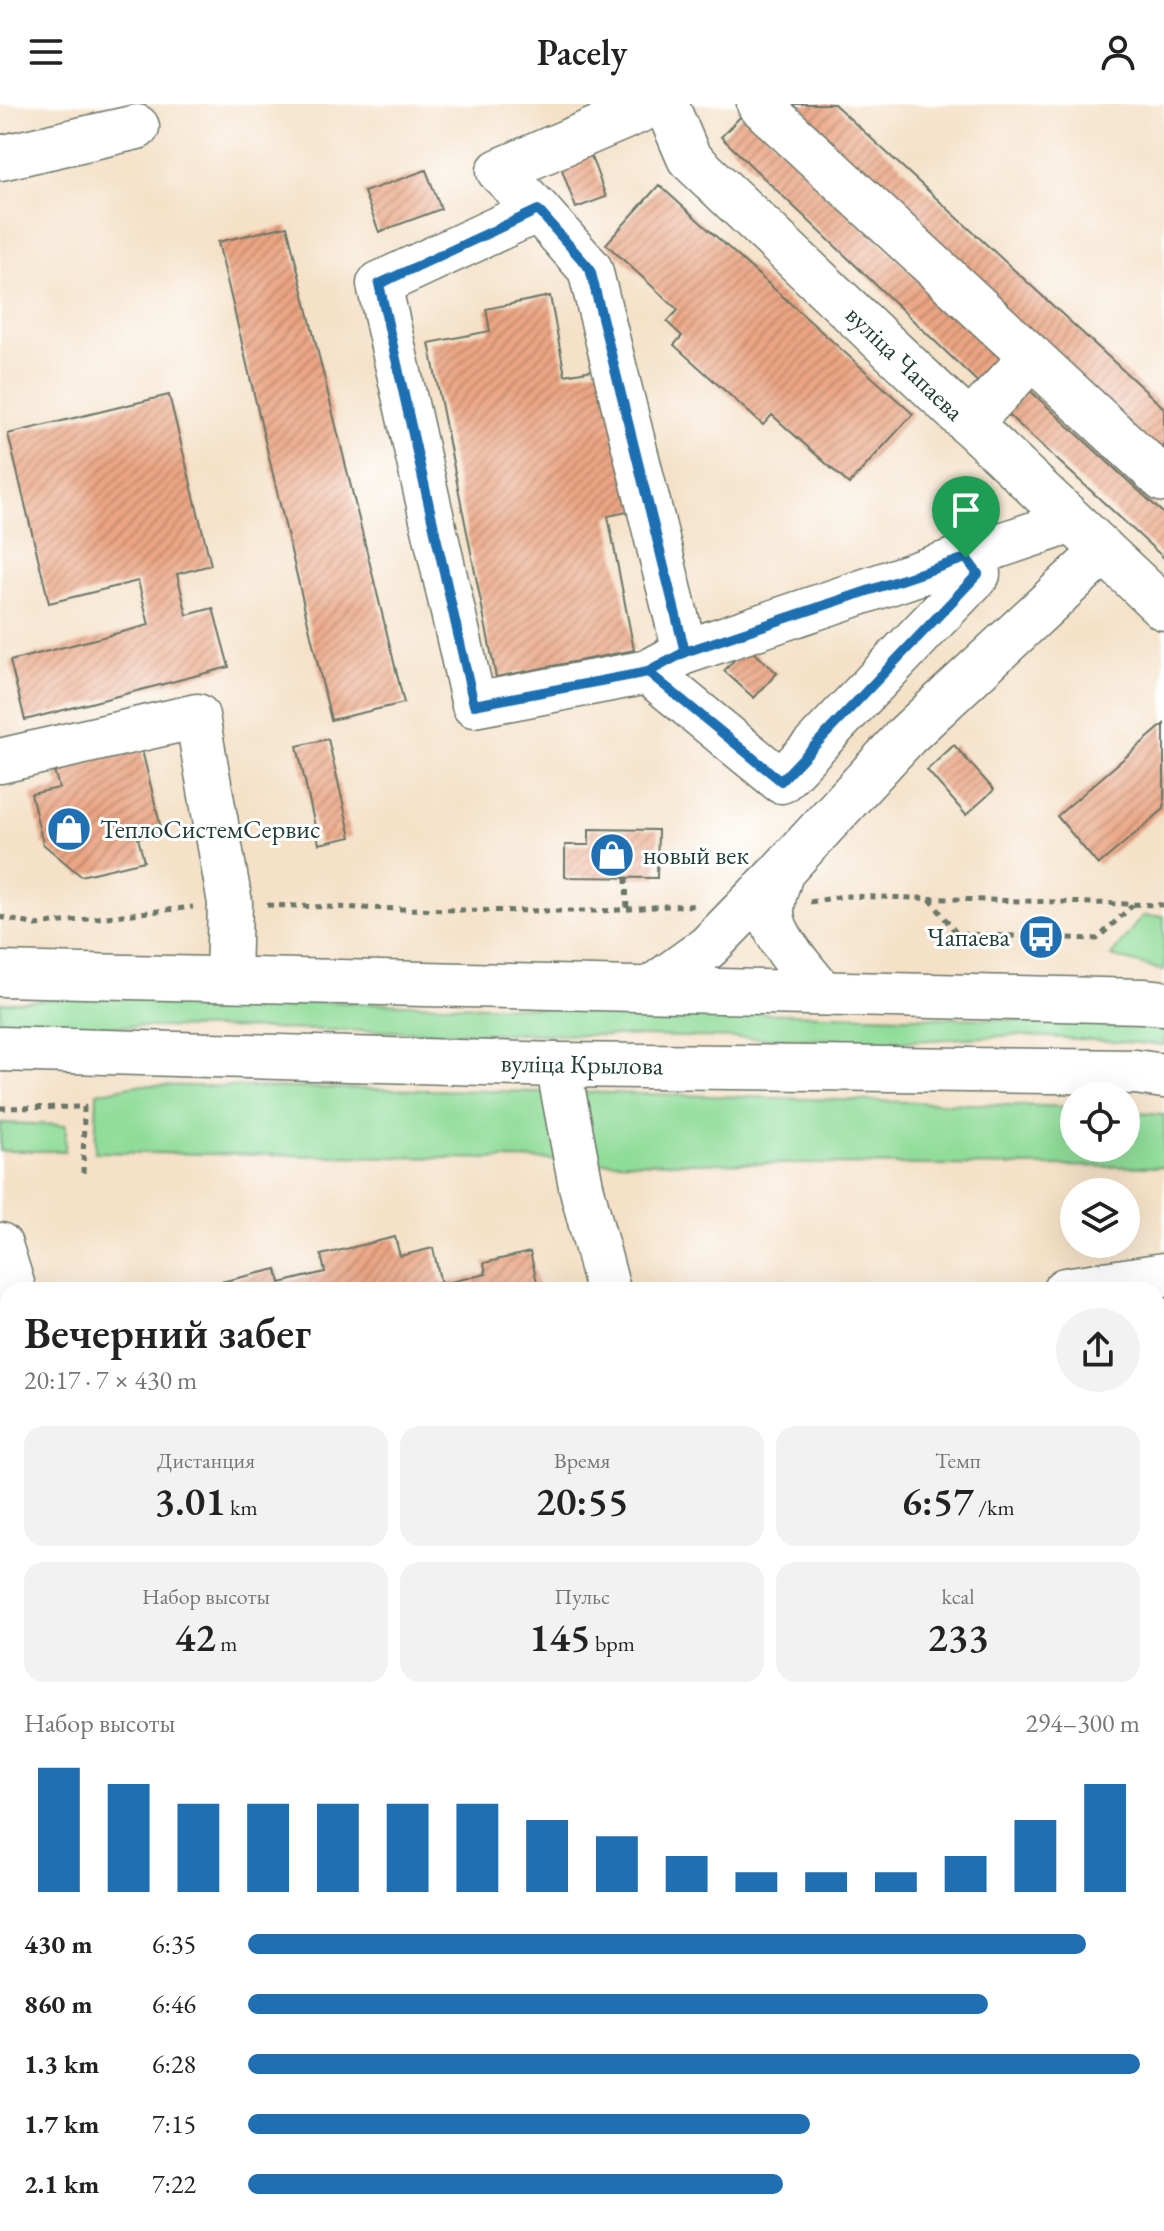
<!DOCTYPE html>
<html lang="ru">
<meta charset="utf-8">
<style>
body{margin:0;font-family:"EB Garamond",serif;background:#f2f2f2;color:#222;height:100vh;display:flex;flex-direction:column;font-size:30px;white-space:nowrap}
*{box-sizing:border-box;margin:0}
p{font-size:26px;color:#767676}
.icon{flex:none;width:44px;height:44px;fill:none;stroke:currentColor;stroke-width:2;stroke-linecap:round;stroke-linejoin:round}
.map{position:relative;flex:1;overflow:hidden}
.drawer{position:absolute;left:0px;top:1178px;width:1164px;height:950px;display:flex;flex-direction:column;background:#fff;border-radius:24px 24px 0 0;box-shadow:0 8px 32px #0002}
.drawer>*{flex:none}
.controls{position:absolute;left:1060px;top:978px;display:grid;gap:16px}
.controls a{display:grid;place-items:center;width:80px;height:80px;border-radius:50%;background:#fff;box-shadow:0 8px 32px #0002;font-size:40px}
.pin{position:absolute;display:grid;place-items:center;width:68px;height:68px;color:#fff;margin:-82px -34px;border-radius:50% 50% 50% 0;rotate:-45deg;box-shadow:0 0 8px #0007}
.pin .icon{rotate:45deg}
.round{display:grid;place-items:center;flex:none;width:84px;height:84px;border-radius:42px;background:#f2f2f2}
.headline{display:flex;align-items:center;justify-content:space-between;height:136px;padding:0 24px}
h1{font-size:44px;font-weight:600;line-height:60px}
.stats{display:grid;grid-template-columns:repeat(3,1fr);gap:12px;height:136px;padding:8px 24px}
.stats div{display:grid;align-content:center;border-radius:20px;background:#f2f2f2;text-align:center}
.stats b{font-size:40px;font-weight:600}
.stats small{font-size:22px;font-weight:400}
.stats p{font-size:22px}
.chart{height:224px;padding:16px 24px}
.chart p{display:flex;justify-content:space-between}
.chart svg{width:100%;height:144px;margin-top:8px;stroke:#1f6fb2;stroke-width:6}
ul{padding:0 24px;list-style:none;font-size:26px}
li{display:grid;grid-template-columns:128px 96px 1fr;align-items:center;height:60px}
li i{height:20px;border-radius:10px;background:#1f6fb2}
header{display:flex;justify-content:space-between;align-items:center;height:104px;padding:0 24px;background:#fff;font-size:36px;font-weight:600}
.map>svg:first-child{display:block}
.green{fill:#90dc99;stroke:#588c66;stroke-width:2}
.building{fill:url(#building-hatch)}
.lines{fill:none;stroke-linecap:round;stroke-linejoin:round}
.minor-casing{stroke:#6a7667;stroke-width:47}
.major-casing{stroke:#6a7667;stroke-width:47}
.path{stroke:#6a7667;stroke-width:5;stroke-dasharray:6 6;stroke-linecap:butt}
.minor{stroke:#fff;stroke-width:44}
.major{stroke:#fff;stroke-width:44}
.route-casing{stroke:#fff;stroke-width:16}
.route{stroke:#1f6fb2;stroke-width:10}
.labels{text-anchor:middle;stroke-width:6;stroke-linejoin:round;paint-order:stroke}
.street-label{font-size:26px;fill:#1f3d34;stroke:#fff}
.poi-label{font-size:26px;fill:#1f3d34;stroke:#fff;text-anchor:start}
</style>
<header><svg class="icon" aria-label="menu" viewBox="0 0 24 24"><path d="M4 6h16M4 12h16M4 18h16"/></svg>Pacely<svg class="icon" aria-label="person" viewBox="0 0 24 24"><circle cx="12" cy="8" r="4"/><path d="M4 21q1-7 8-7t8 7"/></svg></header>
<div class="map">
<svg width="1164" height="2127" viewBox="0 0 1164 2127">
<defs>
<pattern id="building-hatch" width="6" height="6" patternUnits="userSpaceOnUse" patternTransform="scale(2)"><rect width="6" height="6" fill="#eba583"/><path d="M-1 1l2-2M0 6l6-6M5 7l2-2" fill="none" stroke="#be886c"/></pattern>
</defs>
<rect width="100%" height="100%" fill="#fff"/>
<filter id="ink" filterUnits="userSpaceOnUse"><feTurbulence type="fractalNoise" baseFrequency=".0125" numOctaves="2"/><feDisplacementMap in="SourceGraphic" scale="16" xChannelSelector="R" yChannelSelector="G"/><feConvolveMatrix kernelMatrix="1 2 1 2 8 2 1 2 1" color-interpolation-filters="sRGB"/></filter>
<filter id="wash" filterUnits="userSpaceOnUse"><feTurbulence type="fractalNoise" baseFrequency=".006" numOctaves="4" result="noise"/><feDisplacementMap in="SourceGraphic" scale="32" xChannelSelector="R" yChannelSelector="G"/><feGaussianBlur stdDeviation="1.8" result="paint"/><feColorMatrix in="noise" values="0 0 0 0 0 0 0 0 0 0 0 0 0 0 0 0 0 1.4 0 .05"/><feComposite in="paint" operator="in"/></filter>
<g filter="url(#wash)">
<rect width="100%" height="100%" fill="#f4e1c7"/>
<path class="green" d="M 1142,812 L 1164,812 L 1164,867 L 1111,852 Z
M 94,892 L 1025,916 L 1164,925 L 1164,941 L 1018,931 L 913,937 L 0,920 L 0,899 Z
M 136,981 L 546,988 L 560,1056 L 95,1048 L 97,989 Z
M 578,988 L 1074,1003 L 1074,1044 L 1126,1044 L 1126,1008 L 1164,1011 L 1164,1063 L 592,1058 Z
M 0,1019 L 66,1021 L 65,1047 L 0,1047 Z"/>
<g id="blocks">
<path class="building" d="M 775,0 L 834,0 L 1164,304 L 1164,358 Z
M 744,9 L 1009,262 L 986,286 L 721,33 Z
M 591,52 L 606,93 L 576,104 L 561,63 Z
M 426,66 L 441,105 L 379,128 L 364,88 Z
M 659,81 L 913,310 L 849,380 L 772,311 L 763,321 L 674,241 L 682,232 L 667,218 L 678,206 L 606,140 Z
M 287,122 L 404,599 L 331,616 L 218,138 Z
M 550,192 L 565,271 L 609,263 L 637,406 L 608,412 L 634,546 L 496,573 L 429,239 L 490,227 L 486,205 Z
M 1025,282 L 1164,410 L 1164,454 L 1003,306 Z
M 169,291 L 211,461 L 177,470 L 187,511 L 213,504 L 229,563 L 25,616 L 10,557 L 149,521 L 138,477 L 49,499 L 8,330 Z
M 747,542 L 777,569 L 754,594 L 724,567 Z
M 1164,620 L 1164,705 L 1098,761 L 1057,712 Z
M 328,635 L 351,733 L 319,740 L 297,642 Z
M 954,641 L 994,686 L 966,711 L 927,666 Z
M 141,642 L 162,728 L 138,734 L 144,757 L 81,772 L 43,740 L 31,690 L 59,684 L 53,663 Z
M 589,725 L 658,726 L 657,774 L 565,773 L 565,741 L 589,741 Z
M 395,1133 L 400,1152 L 433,1144 L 441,1180 L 486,1170 L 484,1159 L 530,1148 L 539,1186 L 200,1186 L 199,1183 L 277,1165 L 280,1179 L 325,1168 L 321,1151 Z
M 1164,1217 L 1164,1280 L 1156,1282 L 1156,1219 Z
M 0,1692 L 8,1718 L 0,1723 Z
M 264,2120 L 268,2120 L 270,2127 L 239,2127 Z"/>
</g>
</g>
<g filter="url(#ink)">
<use href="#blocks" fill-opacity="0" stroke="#6a7667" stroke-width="2"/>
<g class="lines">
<g class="minor-casing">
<path id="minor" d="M 655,0 L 499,67 L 538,106 L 590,165 L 685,548
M 666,0 L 689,54 L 1164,504
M 759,0 L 1164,376
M 0,54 L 137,23
M 538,106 L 379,180 L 474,601 L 648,568
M 969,320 L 1032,253
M 966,454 L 978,470 L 781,677 L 648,568 L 685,548 L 1072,417
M 0,657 L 197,612 L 230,799 L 228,875
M 782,767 C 777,782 769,800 773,816 C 778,839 807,870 822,889
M 650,885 L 708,843 L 782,767 L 906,632 L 1104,447
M 558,961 L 581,1082 L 608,1186
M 0,1141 L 14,1186
M 1065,1186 L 1164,1171
M 0,1353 L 8,1349
M 0,1738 L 8,1737
M 1156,1899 L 1164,1898
M 485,2120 L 485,2127
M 34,2127 L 69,2120"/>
</g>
<g class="major-casing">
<path id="major" d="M 0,870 L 1143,897 L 1164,899
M 0,945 L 558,961 L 1135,968 L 1164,972"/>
</g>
<path class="path" d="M 626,774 L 627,807
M 930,795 L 957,830 L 1097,835 L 1133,801
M 810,798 L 844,792 L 1164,801
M 267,801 C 376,805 484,807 592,807 C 628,807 661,800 696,802
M 0,813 L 36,821 L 193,803
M 0,1004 L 84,1003 L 83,1075"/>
<use href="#minor" class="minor"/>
<use href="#major" class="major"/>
</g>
</g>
<g class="lines" filter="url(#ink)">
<g class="route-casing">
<path id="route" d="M 966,454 L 685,548 L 648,568 L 474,601 L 379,180 L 538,106 L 590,165 L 685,548 L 648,568 L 781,677 L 978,470 L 966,454"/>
</g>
<use href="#route" class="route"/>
</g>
<defs>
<g id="shop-disc" transform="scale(2.3)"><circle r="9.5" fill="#1f6fb2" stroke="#fff"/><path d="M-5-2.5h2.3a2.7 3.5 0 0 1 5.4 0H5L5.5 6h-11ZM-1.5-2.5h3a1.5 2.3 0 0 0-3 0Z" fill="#fff"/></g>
<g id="bus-disc" transform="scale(2.3)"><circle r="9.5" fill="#1f6fb2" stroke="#fff"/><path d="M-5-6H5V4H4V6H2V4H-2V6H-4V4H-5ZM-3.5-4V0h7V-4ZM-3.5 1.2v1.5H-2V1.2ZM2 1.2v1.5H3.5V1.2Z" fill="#fff"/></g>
</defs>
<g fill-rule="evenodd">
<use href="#shop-disc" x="69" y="725"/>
<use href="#shop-disc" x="612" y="751"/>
<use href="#bus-disc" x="1041" y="833"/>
</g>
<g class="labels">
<g class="street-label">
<text transform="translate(905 259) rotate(44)" y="9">вуліца Чапаева</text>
<text transform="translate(582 960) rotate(1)" y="9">вуліца Крылова</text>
</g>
<g class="poi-label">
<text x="100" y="734">ТеплоСистемСервис</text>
<text x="643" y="760">новый век</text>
<text x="1010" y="842" text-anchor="end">Чапаева</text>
</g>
</g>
</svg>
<div class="controls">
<a><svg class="icon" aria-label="locate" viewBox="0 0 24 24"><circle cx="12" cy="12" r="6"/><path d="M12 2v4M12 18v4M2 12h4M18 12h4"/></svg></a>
<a><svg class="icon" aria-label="layers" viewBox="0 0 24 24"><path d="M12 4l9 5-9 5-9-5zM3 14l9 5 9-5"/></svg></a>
</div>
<div class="pin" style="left:966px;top:454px;background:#1e9e55"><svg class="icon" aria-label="arrive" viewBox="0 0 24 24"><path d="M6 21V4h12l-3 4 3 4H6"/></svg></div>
<section class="drawer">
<div class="headline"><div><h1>Вечерний забег</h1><p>20:17 · 7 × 430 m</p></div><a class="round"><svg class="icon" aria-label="share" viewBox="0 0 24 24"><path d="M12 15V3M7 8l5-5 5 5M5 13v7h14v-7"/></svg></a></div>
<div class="stats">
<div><p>Дистанция</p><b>3.01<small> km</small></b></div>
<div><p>Время</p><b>20:55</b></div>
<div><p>Темп</p><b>6:57<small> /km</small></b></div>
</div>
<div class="stats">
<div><p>Набор высоты</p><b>42<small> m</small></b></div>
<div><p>Пульс</p><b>145<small> bpm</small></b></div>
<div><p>kcal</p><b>233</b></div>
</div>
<div class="chart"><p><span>Набор высоты</span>294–300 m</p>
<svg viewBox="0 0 160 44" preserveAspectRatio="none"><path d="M5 44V6M15 44V11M25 44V17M35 44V17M45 44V17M55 44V17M65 44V17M75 44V22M85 44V27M95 44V33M105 44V38M115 44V38M125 44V38M135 44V33M145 44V22M155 44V11"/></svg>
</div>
<ul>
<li><b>430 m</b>6:35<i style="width:94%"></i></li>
<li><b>860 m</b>6:46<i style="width:83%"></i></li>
<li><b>1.3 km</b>6:28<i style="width:100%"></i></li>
<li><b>1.7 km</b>7:15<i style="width:63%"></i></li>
<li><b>2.1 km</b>7:22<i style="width:60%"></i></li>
</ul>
</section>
</div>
